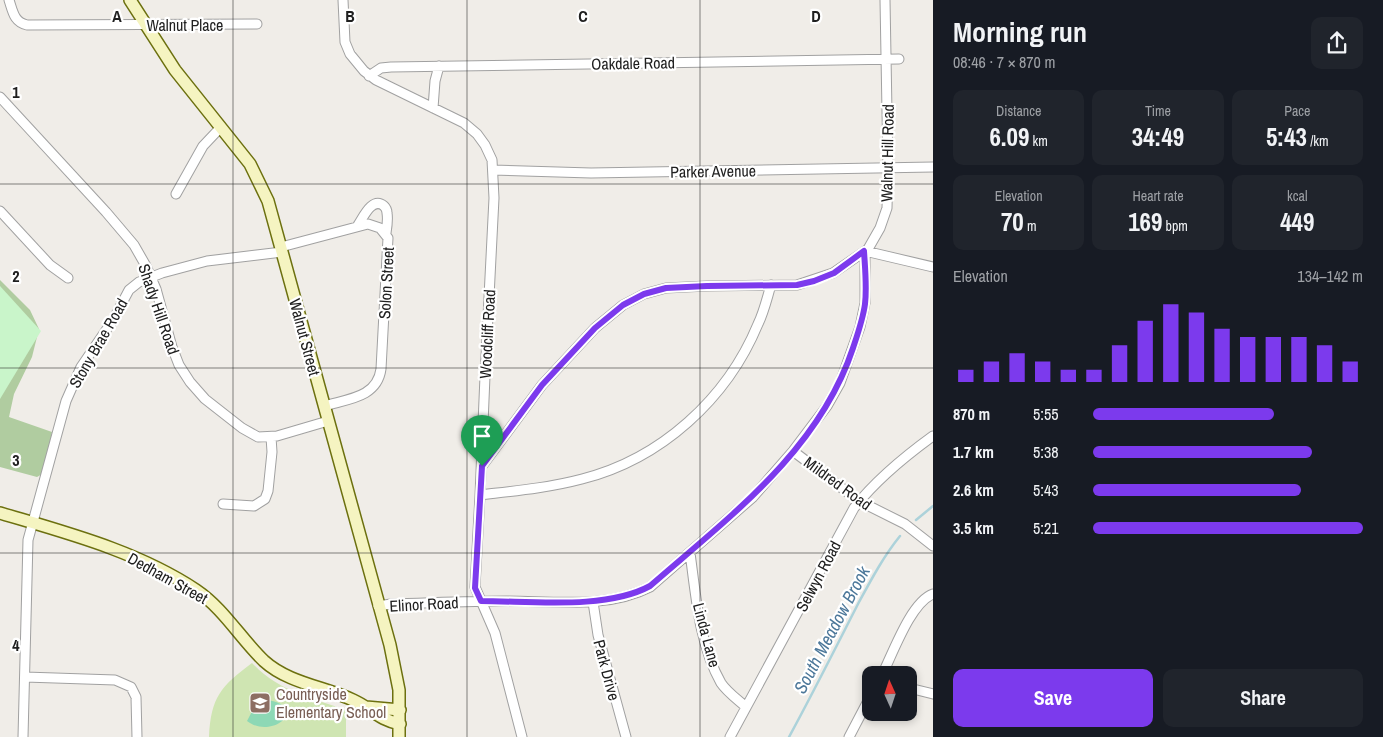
<!DOCTYPE html>
<meta charset="utf-8">
<style>
body{margin:0;font-family:"Archivo Narrow",sans-serif;background:#20242c;color:#f1f3f6;height:100vh;display:flex;flex-direction:column;font-size:19px;white-space:nowrap}
*{box-sizing:border-box;margin:0}
p{font-size:16px;color:#9ea1a6}
.icon{flex:none;width:28px;height:28px;fill:none;stroke:currentColor;stroke-width:2;stroke-linecap:round;stroke-linejoin:round}
.map{position:relative;flex:1;overflow:hidden}
.details{display:flex;flex-direction:column;background:#171b24;width:450px}
.details>*{flex:none}
.needle{width:32px;rotate:357deg}
.controls{position:absolute;left:862px;top:666px;display:grid;gap:10px}
.controls a{display:grid;place-items:center;width:55px;height:55px;border-radius:10px;background:#171b24;box-shadow:0 2px 8px #0003;font-size:25px}
.pin{position:absolute;display:grid;place-items:center;width:42px;height:42px;color:#fff;margin:-51px -21px;border-radius:50% 50% 50% 0;rotate:-45deg;box-shadow:0 0 5px #0007}
.pin .icon{rotate:45deg}
.round{display:grid;place-items:center;flex:none;width:52px;height:52px;border-radius:10px;background:#20242c}
.summary{display:flex;align-items:center;justify-content:space-between;height:85px;padding:0 20px}
h1{font-size:28px;font-weight:700;line-height:38px}
.stats{display:grid;grid-template-columns:repeat(3,1fr);gap:8px;height:85px;padding:5px 20px}
.stats div{display:grid;align-content:center;border-radius:10px;background:#20242c;text-align:center}
.stats b{font-size:25px;font-weight:700}
.stats small{font-size:14px;font-weight:400}
.stats p{font-size:14px}
.chart{height:140px;padding:10px 20px}
.chart p{display:flex;justify-content:space-between}
.chart svg{width:100%;height:90px;margin-top:5px;stroke:#7c3aed;stroke-width:6}
.cta{display:flex;gap:10px;margin-top:auto;padding:10px 20px}
.cta a{flex:1;height:58px;border-radius:10px;background:#7c3aed;color:#fff;font-size:20px;font-weight:700;line-height:58px;text-align:center}
.cta a+a{background:#20242c;color:#f1f3f6}
ul{padding:0 20px;list-style:none;font-size:16px}
li{display:grid;grid-template-columns:80px 60px 1fr;align-items:center;height:38px}
li i{height:12px;border-radius:6px;background:#7c3aed}
main{display:flex;flex:1;min-height:0}
.map>svg:first-child{display:block}
.grass{fill:#cfe5b2}
.forest{fill:#b0cca0}
.park{fill:#c9f5ca}
.pitch{fill:#8dd8b5}
.lines{fill:none;stroke-linecap:round;stroke-linejoin:round}
.stream{stroke:#acd2da;stroke-width:2.5}
.street-casing{stroke:#a1a1a1;stroke-width:11}
.secondary-casing{stroke:#6c700f;stroke-width:14}
.street{stroke:#fff;stroke-width:9}
.secondary{stroke:#f5f4c1;stroke-width:11}
.route-casing{stroke:#fff;stroke-width:10}
.route{stroke:#7c3aed;stroke-width:6}
.grid{fill:none;stroke:#202020;stroke-width:1;stroke-opacity:0.55}
.labels{text-anchor:middle;stroke-width:4.5;stroke-linejoin:round;paint-order:stroke}
.street-label{font-size:16px;fill:#202020;stroke:#fff}
.education-label{font-size:16px;fill:#785e54;stroke:#fff;text-anchor:start}
.water-label{font-size:18px;font-style:italic;fill:#4d789a;stroke:#fff}
.grid-label{font-size:16px;text-anchor:middle;font-weight:bold;fill:#202020;stroke:#fff;stroke-width:4.5;stroke-linejoin:round;paint-order:stroke}
</style>
<main>
<div class="map">
<svg width="933" height="737" viewBox="0 0 933 737">
<rect width="100%" height="100%" fill="#f0ede8"/>
<path class="grass" d="M 252,663 C 278,691 312,698 346,710 L 346,737 L 209,737 C 211,697 221,686 252,663 Z"/>
<path class="forest" d="M 0,280 L 30,310 L 39,329 L 32,357 L 14,394 L 9,417 L 52,432 L 44,473 L 37,477 L 0,467 Z"/>
<path class="park" d="M 0,286 L 41,331 L 0,399 Z"/>
<path class="pitch" d="M 259,698 C 266,700 277,701 282,705 C 299,717 267,737 247,721 Z"/>
<g class="lines">
<path class="stream" d="M 916,520 L 933,506
M 789,737 C 813,693 835,649 858,604 C 871,580 883,557 900,536"/>
<g class="street-casing">
<path id="street" d="M 9,0 C 13,12 14,22 27,25 L 257,24
M 343,0 L 345,42 L 350,54 L 364,71 L 376,80 L 464,123 L 477,134 L 485,145 L 492,160 L 494,198 L 485,376 L 480,495 L 475,587 L 495,633 L 522,737
M 369,76 L 381,68 L 391,67 L 899,59
M 0,97 L 106,212 L 134,245 L 146,266 L 156,289 L 172,347 L 179,365 L 190,382 L 205,399 L 242,428 L 258,437 L 277,436 L 328,421
M 433,108 L 435,81 L 439,66
M 493,170 L 591,173 L 933,167
M 176,194 L 203,146 L 221,127
M 0,211 L 50,265 L 68,278
M 358,225 C 363,218 372,196 384,206 C 386,208 387,210 387,213 C 388,219 387,227 386,233
M 281,247 L 368,224 L 380,228 L 388,238 L 381,369 C 377,398 347,399 324,406
M 793,451 L 859,501 L 905,524 L 933,546
M 482,466 L 542,385 L 595,328 L 623,305 L 644,294 L 666,288 L 707,286 L 797,285 L 833,273 L 868,249 L 880,228 L 887,208 L 888,168 L 885,0
M 480,495 C 514,491 548,488 582,479 C 661,459 727,399 758,324 C 764,312 767,298 771,285
M 223,504 L 254,506 L 265,499 L 268,491 L 272,452 L 271,437
M 690,553 C 696,596 699,644 721,683 C 727,692 737,699 746,707
M 593,602 L 598,635 L 626,737
M 378,606 L 391,604 C 430,603 468,601 507,601 C 554,601 607,609 650,587 L 753,497 L 793,451 L 827,406 L 840,383 L 860,327 L 865,303 L 865,251 L 933,267
M 882,675 C 893,653 911,602 933,594
M 25,677 L 115,680 L 131,687 L 136,697 L 137,737
M 909,688 L 933,694
M 23,737 L 28,540 L 66,401 L 81,367 L 113,320 L 129,290 L 139,282 L 162,273 L 207,261 L 282,252
M 730,737 L 854,508 C 876,480 904,457 933,436
M 849,737 L 871,695"/>
</g>
<g class="secondary-casing">
<path id="secondary" d="M 130,0 L 175,70 L 250,164 L 268,201 L 390,645 L 399,690 L 399,737
M 0,513 C 67,533 137,551 196,590 C 224,609 240,638 264,661 C 288,683 325,687 353,700 C 371,708 379,720 400,724
M 366,707 L 400,710"/>
</g>
<use href="#street" class="street"/>
<use href="#secondary" class="secondary"/>
</g>
<g class="lines">
<g class="route-casing">
<path id="route" d="M 864,251 C 865,268 867,287 865,304 C 863,319 858,333 853,348 C 819,451 729,517 650,586 C 606,610 531,601 481,601 L 475,588 L 482,466 L 542,385 L 595,328 L 623,305 L 644,294 L 666,288 L 707,286 L 797,285 L 814,281 L 834,273 Z"/>
</g>
<use href="#route" class="route"/>
</g>
<path class="grid" d="M 233,0 L 233,737M 467,0 L 467,737M 700,0 L 700,737M 0,184 L 933,184M 0,368 L 933,368M 0,553 L 933,553"/>
<defs>
<g id="school-square" transform="scale(1.125)"><rect x="-9" y="-9" width="18" height="18" rx="4" fill="#8d6e63" stroke="#fff"/><path d="M0-5L7-2L0 1L-7-2ZM-4 1L0 2.5L4 1V4Q0 6-4 4Z" fill="#fff"/></g>
</defs>
<g fill-rule="evenodd">
<use href="#school-square" x="260" y="703"/>
</g>
<g class="labels">
<g class="street-label">
<text x="185" y="31">Walnut Place</text>
<text transform="translate(633 63) rotate(-1)" y="6">Oakdale Road</text>
<text transform="translate(887 153) rotate(-89)" y="6">Walnut Hill Road</text>
<text transform="translate(713 171) rotate(-1)" y="6">Parker Avenue</text>
<text transform="translate(386 283) rotate(-87)" y="6">Solon Street</text>
<text transform="translate(159 309) rotate(71)" y="6">Shady Hill Road</text>
<text transform="translate(487 334) rotate(-87)" y="6">Woodcliff Road</text>
<text transform="translate(305 337) rotate(75)" y="6">Walnut Street</text>
<text transform="translate(98 343) rotate(-60)" y="6">Stony Brae Road</text>
<text transform="translate(838 483) rotate(36)" y="6">Mildred Road</text>
<text transform="translate(818 576) rotate(-62)" y="6">Selwyn Road</text>
<text transform="translate(168 578) rotate(29)" y="6">Dedham Street</text>
<text transform="translate(424 604) rotate(-3)" y="6">Elinor Road</text>
<text transform="translate(707 635) rotate(75)" y="6">Linda Lane</text>
<text transform="translate(607 670) rotate(75)" y="6">Park Drive</text>
</g>
<g class="education-label">
<text x="276" y="700">Countryside<tspan x="276" dy="18">Elementary School</tspan></text>
</g>
<g class="water-label">
<text transform="translate(832 630) rotate(-62)" y="6">South Meadow Brook</text>
</g>
</g>
<g class="grid-label">
<text x="117" y="22">A</text>
<text x="350" y="22">B</text>
<text x="583" y="22">C</text>
<text x="816" y="22">D</text>
<text x="16" y="98">1</text>
<text x="16" y="282">2</text>
<text x="16" y="466">3</text>
<text x="16" y="651">4</text>
</g>
</svg>
<div class="controls">
<a><svg class="needle" viewBox="-14 -14 28 28"><path d="M0-13l5 13h-10z" fill="#e53935"/><path d="M0 13l5-13h-10z" fill="#9ea1a6"/></svg></a>
</div>
<div class="pin" style="left:482px;top:466px;background:#1e9e55"><svg class="icon" aria-label="arrive" viewBox="0 0 24 24"><path d="M6 21V4h12l-3 4 3 4H6"/></svg></div>
</div>
<section class="details">
<div class="summary"><div><h1>Morning run</h1><p>08:46 · 7 × 870 m</p></div><a class="round"><svg class="icon" aria-label="share" viewBox="0 0 24 24"><path d="M12 15V3M7 8l5-5 5 5M5 13v7h14v-7"/></svg></a></div>
<div class="stats">
<div><p>Distance</p><b>6.09<small> km</small></b></div>
<div><p>Time</p><b>34:49</b></div>
<div><p>Pace</p><b>5:43<small> /km</small></b></div>
</div>
<div class="stats">
<div><p>Elevation</p><b>70<small> m</small></b></div>
<div><p>Heart rate</p><b>169<small> bpm</small></b></div>
<div><p>kcal</p><b>449</b></div>
</div>
<div class="chart"><p><span>Elevation</span>134–142 m</p>
<svg viewBox="0 0 160 44" preserveAspectRatio="none"><path d="M5 44V38M15 44V34M25 44V30M35 44V34M45 44V38M55 44V38M65 44V26M75 44V14M85 44V6M95 44V10M105 44V18M115 44V22M125 44V22M135 44V22M145 44V26M155 44V34"/></svg>
</div>
<ul>
<li><b>870 m</b>5:55<i style="width:67%"></i></li>
<li><b>1.7 km</b>5:38<i style="width:81%"></i></li>
<li><b>2.6 km</b>5:43<i style="width:77%"></i></li>
<li><b>3.5 km</b>5:21<i style="width:100%"></i></li>
</ul>
<div class="cta"><a>Save</a><a>Share</a></div>
</section>
</main>
